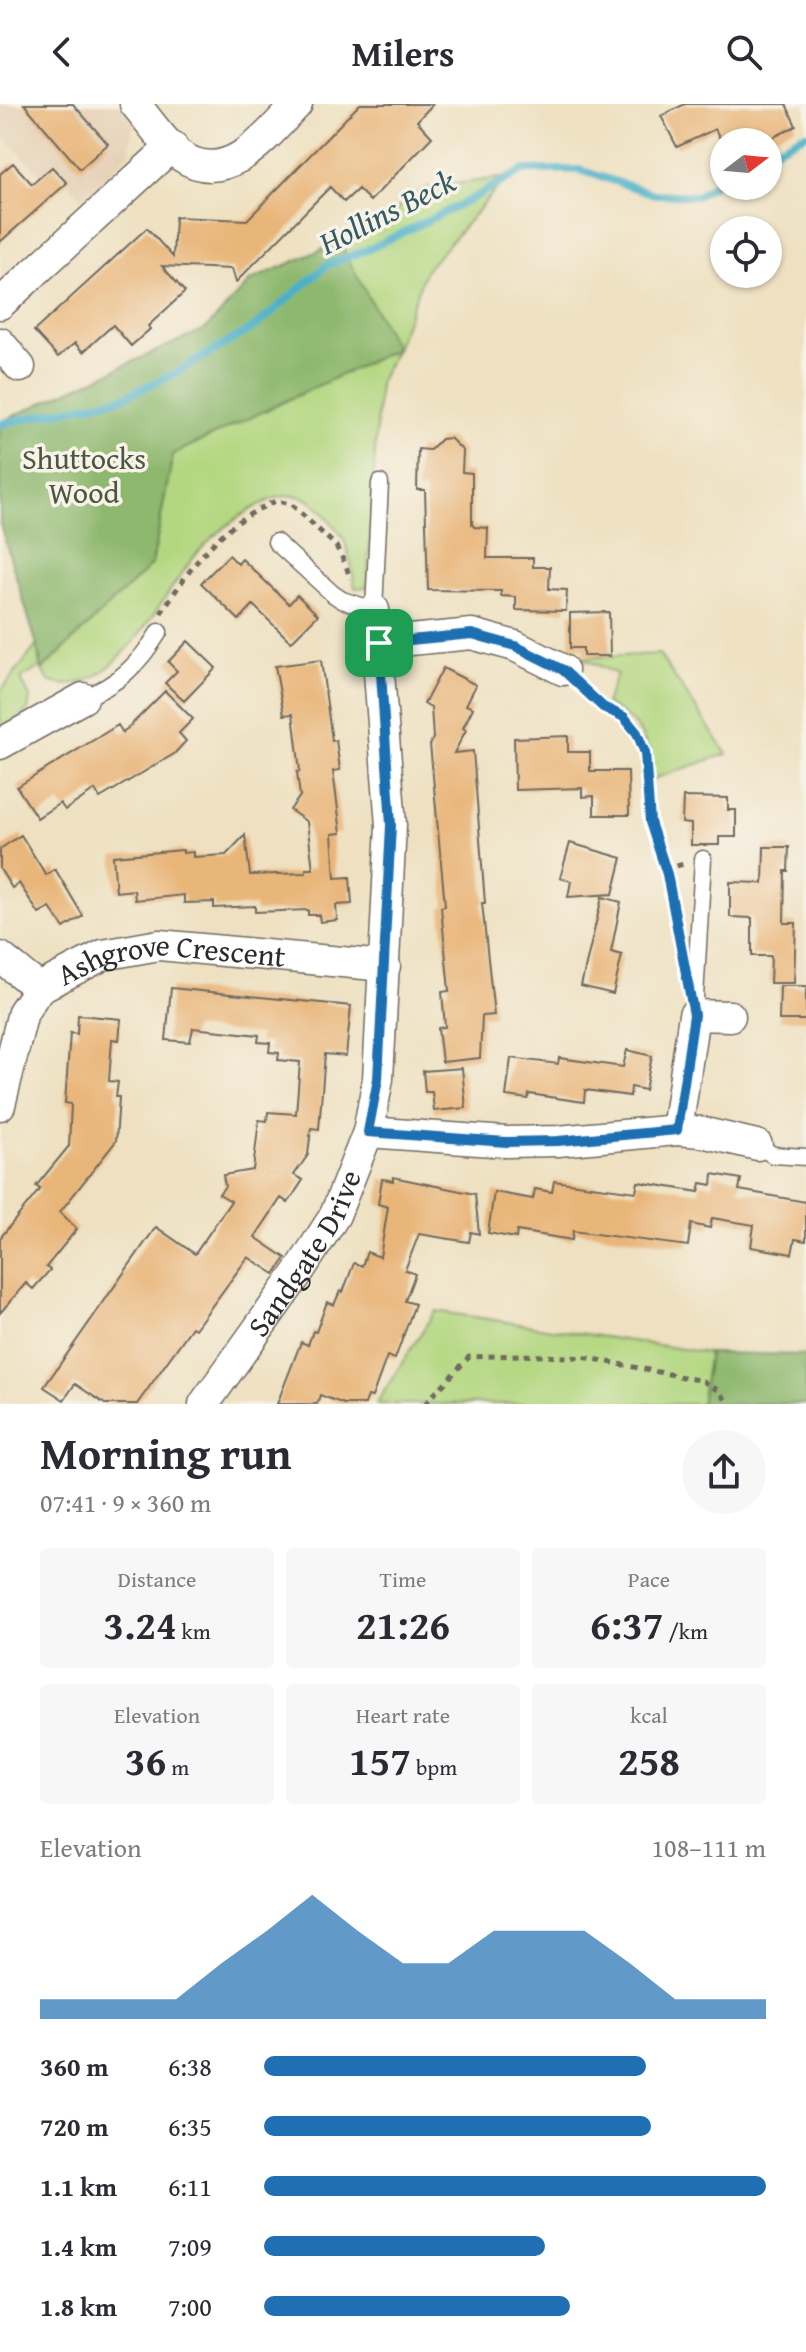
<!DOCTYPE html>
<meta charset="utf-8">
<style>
body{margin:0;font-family:"Gentium Book Plus",serif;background:#f7f7f7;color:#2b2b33;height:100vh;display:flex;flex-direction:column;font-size:30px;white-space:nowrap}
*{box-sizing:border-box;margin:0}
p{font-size:26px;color:#7c7c81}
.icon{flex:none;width:44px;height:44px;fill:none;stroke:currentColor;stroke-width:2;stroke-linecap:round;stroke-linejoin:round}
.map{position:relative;height:1300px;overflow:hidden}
.drawer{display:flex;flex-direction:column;background:#fff;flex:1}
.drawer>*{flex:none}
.needle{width:52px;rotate:74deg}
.tools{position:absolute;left:710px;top:24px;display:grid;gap:16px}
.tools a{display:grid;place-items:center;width:72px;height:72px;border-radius:50%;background:#fff;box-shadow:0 2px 6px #0004;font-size:40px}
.pin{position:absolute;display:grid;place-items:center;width:68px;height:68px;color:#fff;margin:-34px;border-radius:16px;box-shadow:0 4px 12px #0006}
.round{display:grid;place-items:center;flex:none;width:84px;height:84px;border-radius:42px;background:#f7f7f7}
.head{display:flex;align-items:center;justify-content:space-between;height:136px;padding:0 40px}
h1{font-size:44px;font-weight:700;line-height:60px}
.figures{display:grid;grid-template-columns:repeat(3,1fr);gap:12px;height:136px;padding:8px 40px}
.figures div{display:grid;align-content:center;border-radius:8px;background:#f7f7f7;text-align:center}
.figures b{font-size:40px;font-weight:700}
.figures small{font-size:22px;font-weight:400}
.figures p{font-size:22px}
.chart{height:224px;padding:16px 40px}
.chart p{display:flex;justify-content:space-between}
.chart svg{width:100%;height:144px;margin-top:8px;fill:#1f6fb2;opacity:.7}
ul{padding:0 40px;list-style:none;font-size:26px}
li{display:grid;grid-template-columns:128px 96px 1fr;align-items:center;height:60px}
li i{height:20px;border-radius:10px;background:#1f6fb2}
header{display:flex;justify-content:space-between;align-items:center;height:104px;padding:0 40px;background:#fff;font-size:36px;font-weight:700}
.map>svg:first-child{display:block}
.built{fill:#e5d0b5}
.green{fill:#b3d780;stroke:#6f8156;stroke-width:2}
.forest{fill:#8eb86e;stroke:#5c724c;stroke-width:2}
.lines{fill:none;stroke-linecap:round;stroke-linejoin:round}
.stream{stroke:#48b0c7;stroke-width:8}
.building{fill:#e9b67a}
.lane-casing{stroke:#6f6a5f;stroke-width:19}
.street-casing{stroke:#6f6a5f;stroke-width:33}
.path{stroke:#6f6a5f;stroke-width:5;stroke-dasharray:6 6;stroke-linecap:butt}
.lane{stroke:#fff;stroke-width:16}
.street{stroke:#fff;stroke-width:30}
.route-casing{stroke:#fff;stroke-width:16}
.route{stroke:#1f6fb2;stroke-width:10}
.labels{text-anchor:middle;stroke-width:7;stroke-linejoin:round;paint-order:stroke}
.park-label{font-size:30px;fill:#4d5640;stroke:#f7f3e8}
.street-label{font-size:30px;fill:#2b2b2b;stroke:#f7f3e8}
.water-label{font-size:32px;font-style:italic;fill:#355a62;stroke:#f7f3e8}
</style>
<header><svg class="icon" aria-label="back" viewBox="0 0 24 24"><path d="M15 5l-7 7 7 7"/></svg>Milers<svg class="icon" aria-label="search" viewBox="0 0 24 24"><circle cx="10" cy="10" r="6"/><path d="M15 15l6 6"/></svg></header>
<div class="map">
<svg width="806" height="1300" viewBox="0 0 806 1300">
<rect width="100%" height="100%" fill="#f7f3e8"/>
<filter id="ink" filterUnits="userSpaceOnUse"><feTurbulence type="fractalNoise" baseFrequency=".0125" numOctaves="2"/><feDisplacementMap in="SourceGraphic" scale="16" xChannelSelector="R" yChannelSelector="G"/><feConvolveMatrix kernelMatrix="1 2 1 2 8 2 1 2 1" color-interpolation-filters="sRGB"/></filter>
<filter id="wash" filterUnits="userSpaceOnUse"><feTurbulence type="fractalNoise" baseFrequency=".006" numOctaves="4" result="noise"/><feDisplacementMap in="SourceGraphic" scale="32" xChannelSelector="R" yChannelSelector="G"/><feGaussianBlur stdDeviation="1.8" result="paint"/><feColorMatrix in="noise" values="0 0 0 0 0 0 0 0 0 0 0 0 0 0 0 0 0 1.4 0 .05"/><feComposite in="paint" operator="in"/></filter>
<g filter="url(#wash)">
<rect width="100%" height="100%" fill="#eee0c0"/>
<path class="built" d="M 0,0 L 118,0 L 134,19 L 129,49 L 83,96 L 53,62 L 41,71 L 0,28 Z"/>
<path class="green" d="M 507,73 L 425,167 L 396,245 L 379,279 L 367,483 L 355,484 C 353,468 350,451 344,436 C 341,429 334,422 329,416 C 324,409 315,399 307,395 C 275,380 222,423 201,445 C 165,482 114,603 49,577 L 42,566 L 152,460 L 173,350 L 395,245 L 339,138 L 371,124 L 425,84 Z
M 37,541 L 40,563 L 21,575 L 30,593 L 28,606 L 0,627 L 0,588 Z
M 659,550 L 727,650 L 653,675 C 648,636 641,618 605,600 L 617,570 L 582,554 Z
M 435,1207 L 709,1249 L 701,1300 L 376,1300 Z"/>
<path class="forest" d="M 339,138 L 396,245 L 173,350 L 152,460 L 42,566 L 37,541 L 0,420 L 0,318 L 207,224 L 251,176 Z
M 709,1249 L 806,1251 L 806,1300 L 701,1300 Z"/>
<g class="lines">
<path class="stream" d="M 768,49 L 806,30
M 0,320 L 122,294 L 176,269 L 256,222 L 327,161 L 369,145 L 468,97 L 523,66 L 580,66 L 654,90 L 697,92 L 724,74"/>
</g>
<g id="blocks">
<path class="building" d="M 24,0 L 73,0 L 108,40 L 80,65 Z
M 360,0 L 433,0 L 417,17 L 432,33 L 370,97 L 358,85 L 344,98 L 330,83 L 236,178 L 232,165 L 162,162 L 185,188 L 148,222 L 150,225 L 131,242 L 113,221 L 83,248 L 75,239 L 58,253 L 34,227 L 147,124 L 173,153 L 175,113 L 247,116 Z
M 685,0 L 786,0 L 796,22 L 764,38 L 722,38 L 715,25 L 677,43 L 661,12 Z
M 13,59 L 32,80 L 52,63 L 67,79 L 0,138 L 0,70 Z
M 450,334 L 463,347 L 462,368 L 472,369 L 472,420 L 474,423 L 488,424 L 487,454 L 533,454 L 533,463 L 550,463 L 549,485 L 567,486 L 566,507 L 516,506 L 516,493 L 501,492 L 501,487 L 428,486 L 425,386 L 417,386 L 418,345 L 430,346 L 441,335 Z
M 229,451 L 238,460 L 242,455 L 289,500 L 297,491 L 318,511 L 291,538 L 253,501 L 239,516 L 201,479 Z
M 609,508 L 610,552 L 583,552 L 583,544 L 570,544 L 570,509 Z
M 188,537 L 216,564 L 184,597 L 165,579 L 177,567 L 168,558 Z
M 321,556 L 332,637 L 336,636 L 340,666 L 333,667 L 341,729 L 332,730 L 335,774 L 350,773 L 352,800 L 336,801 L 337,816 L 320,818 L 319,811 L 308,811 L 308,806 L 255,808 L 255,802 L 214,804 L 214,798 L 184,799 L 184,791 L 135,796 L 134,786 L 116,788 L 113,752 L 183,746 L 183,749 L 193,748 L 193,753 L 226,751 L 245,731 L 250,771 L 306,769 L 306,765 L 313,765 L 307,718 L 290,706 L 300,692 L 297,668 L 300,667 L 293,610 L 284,611 L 275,562 Z
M 443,564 L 476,581 L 466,601 L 473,604 L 463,624 L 466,626 L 454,649 L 473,647 L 485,799 L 482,799 L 494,911 L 482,912 L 480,954 L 442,958 L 438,924 L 445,923 L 442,888 L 449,887 L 441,803 L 445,802 L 430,640 L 433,634 L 431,603 L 424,600 Z
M 165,587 L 193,615 L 179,629 L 186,637 L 174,650 L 100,694 L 95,686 L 65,706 L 60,699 L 37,714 L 17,683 L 118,621 L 123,629 Z
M 568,632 L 568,648 L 590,648 L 590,667 L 628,667 L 629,711 L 594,711 L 594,692 L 582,693 L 582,684 L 515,686 L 514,634 Z
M 683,693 L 728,694 L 728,706 L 736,706 L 736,733 L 719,733 L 719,741 L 691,741 L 691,720 L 682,719 Z
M 21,731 L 46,771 L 55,765 L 83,812 L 64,824 L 50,804 L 39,810 L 19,779 L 12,784 L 0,765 L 0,745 Z
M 570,739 L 622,754 L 613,790 L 568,793 L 571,777 L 560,774 Z
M 764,743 L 789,743 L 788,767 L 785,767 L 784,819 L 796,819 L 794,879 L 770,879 L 771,852 L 752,852 L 752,814 L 730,813 L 730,778 L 763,779 Z
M 602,793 L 621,798 L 611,848 L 622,851 L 613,890 L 581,882 Z
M 780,882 L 806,882 L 806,916 L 779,916 Z
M 171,884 L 351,902 L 346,952 L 325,950 L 319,1025 L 311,1024 L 308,1051 L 294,1071 L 303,1076 L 288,1099 L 281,1094 L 255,1133 L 286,1154 L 275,1170 L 248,1153 L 195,1225 L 192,1223 L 137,1300 L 105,1300 L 75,1280 L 64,1296 L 44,1283 L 156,1123 L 195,1150 L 231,1097 L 219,1090 L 225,1082 L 223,1071 L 253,1066 L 259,1016 L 267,1017 L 268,1008 L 296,1010 L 300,958 L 278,956 L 279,949 L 269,948 L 270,939 L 258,938 L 259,931 L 193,924 L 190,938 L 166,936 Z
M 78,911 L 121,915 L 119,936 L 112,935 L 109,977 L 118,978 L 116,993 L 119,993 L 116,1037 L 60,1108 L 77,1125 L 46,1163 L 50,1166 L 33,1185 L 26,1179 L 0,1209 L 0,1134 L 40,1085 L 36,1082 L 69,1042 L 71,1000 L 65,999 L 70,929 L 77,930 Z
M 627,946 L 652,952 L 645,986 L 631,983 L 630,992 L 585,986 L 584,998 L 529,990 L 528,995 L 506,992 L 511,954 L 558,960 L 559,954 L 623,963 Z
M 462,964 L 466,1004 L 434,1007 L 432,988 L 425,988 L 423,967 Z
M 713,1070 L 741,1075 L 739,1086 L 806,1098 L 806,1137 L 795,1135 L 792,1150 L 751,1143 L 754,1121 L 712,1114 L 710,1124 L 691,1120 L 688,1142 L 573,1127 L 572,1136 L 517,1127 L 516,1134 L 488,1129 L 494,1088 L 533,1095 L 535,1085 L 552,1088 L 554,1077 L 636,1088 L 638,1078 L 699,1088 L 701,1079 L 712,1081 Z
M 393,1073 L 475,1090 L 479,1130 L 471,1128 L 469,1138 L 419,1130 L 405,1166 L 415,1170 L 405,1197 L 415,1200 L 395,1255 L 387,1252 L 372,1293 L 368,1292 L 365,1300 L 344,1300 L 320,1291 L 317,1300 L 277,1300 L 301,1238 L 308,1241 L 313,1227 L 316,1228 L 327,1198 L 334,1201 L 340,1187 L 343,1188 L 354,1159 L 362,1162 L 367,1148 L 380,1153 L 388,1103 L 378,1100 L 382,1075 L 393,1077 Z"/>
</g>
</g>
<g filter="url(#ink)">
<use href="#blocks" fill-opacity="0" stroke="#6f6a5f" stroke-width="2"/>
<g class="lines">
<g class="lane-casing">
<path id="lane" d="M 276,438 L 333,490 L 342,496 L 374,506 L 380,379
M 83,594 C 118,581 139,560 159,528
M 694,911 L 703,755
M 757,1041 L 773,1051 L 806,1053"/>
</g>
<g class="street-casing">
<g id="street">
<path d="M 135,0 C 148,15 166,42 181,52 C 228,84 268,30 297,0"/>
<path d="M 0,200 L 172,42"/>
<path d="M 0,239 L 20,263"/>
<path d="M 379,539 L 472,530 L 515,542 L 563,566"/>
<path d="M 0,640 L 83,594"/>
<path d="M 0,853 L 39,884"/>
<path id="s1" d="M 0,1001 L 23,908 L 39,884 L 103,851 L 159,841 L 385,862"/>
<path d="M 677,1026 L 694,911 L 730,912"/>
<path d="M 368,1028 L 506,1038 L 558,1037 L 677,1026 L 701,1028 L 757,1041"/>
<path id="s2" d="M 204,1300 L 298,1169 L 335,1111 L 368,1028 L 378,975 L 391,721 L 374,506"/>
</g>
</g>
<path class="path" d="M 161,509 C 193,460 219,421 276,397 L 291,400 L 336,442 L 346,461 L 350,475
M 581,583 L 603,603 L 624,613 L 637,629 L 645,649 L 650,718 L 667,770 L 675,816
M 665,765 L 684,760
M 425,1300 L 469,1253 L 520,1251 L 589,1254 L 703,1277 L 719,1287 L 729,1300"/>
<use href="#lane" class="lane"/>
<use href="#street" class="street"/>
</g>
</g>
<g class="lines" filter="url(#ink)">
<g class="route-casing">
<path id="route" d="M 472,530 L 515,542 L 563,566 L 603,603 L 624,613 L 637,629 L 645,649 L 650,718 L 667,770 L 694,911 L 677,1026 L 558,1037 L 506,1038 L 368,1028 L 378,975 L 391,721 L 379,539 Z"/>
</g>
<use href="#route" class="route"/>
</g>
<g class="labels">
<g class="park-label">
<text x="84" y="365">Shuttocks<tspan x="84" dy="34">Wood</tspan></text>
</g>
<g class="street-label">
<text dy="10" stroke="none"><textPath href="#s1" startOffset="264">Ashgrove Crescent</textPath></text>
<text dy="10" stroke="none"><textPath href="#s2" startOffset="182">Sandgate Drive</textPath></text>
</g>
<g class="water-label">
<text transform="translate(387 108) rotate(-27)" y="11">Hollins Beck</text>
</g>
</g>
</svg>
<div class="tools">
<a><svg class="needle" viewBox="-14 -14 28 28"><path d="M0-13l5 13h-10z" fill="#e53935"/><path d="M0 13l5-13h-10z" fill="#7c7c81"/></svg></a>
<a><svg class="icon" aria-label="locate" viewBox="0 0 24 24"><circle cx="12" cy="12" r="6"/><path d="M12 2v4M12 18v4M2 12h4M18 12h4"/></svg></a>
</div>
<div class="pin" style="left:379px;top:539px;background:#1e9e55"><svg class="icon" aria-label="arrive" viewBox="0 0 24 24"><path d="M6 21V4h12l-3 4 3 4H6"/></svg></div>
</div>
<section class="drawer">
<div class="head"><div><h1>Morning run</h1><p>07:41 · 9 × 360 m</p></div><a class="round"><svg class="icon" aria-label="share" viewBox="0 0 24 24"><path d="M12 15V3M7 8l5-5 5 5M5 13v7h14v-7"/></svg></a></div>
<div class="figures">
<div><p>Distance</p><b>3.24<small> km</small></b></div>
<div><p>Time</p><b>21:26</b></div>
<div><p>Pace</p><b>6:37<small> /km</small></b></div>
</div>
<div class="figures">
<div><p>Elevation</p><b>36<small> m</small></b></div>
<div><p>Heart rate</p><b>157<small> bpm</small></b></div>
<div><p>kcal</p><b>258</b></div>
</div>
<div class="chart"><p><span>Elevation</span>108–111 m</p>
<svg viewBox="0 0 160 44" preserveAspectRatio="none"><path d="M0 44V38L10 38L20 38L30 38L40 27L50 17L60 6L70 17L80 27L90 27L100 17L110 17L120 17L130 27L140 38L150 38L160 38V44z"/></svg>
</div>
<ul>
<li><b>360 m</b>6:38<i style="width:76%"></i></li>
<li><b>720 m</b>6:35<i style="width:77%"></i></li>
<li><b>1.1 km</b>6:11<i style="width:100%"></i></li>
<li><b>1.4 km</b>7:09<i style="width:56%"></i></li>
<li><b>1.8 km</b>7:00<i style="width:61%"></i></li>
</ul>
</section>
